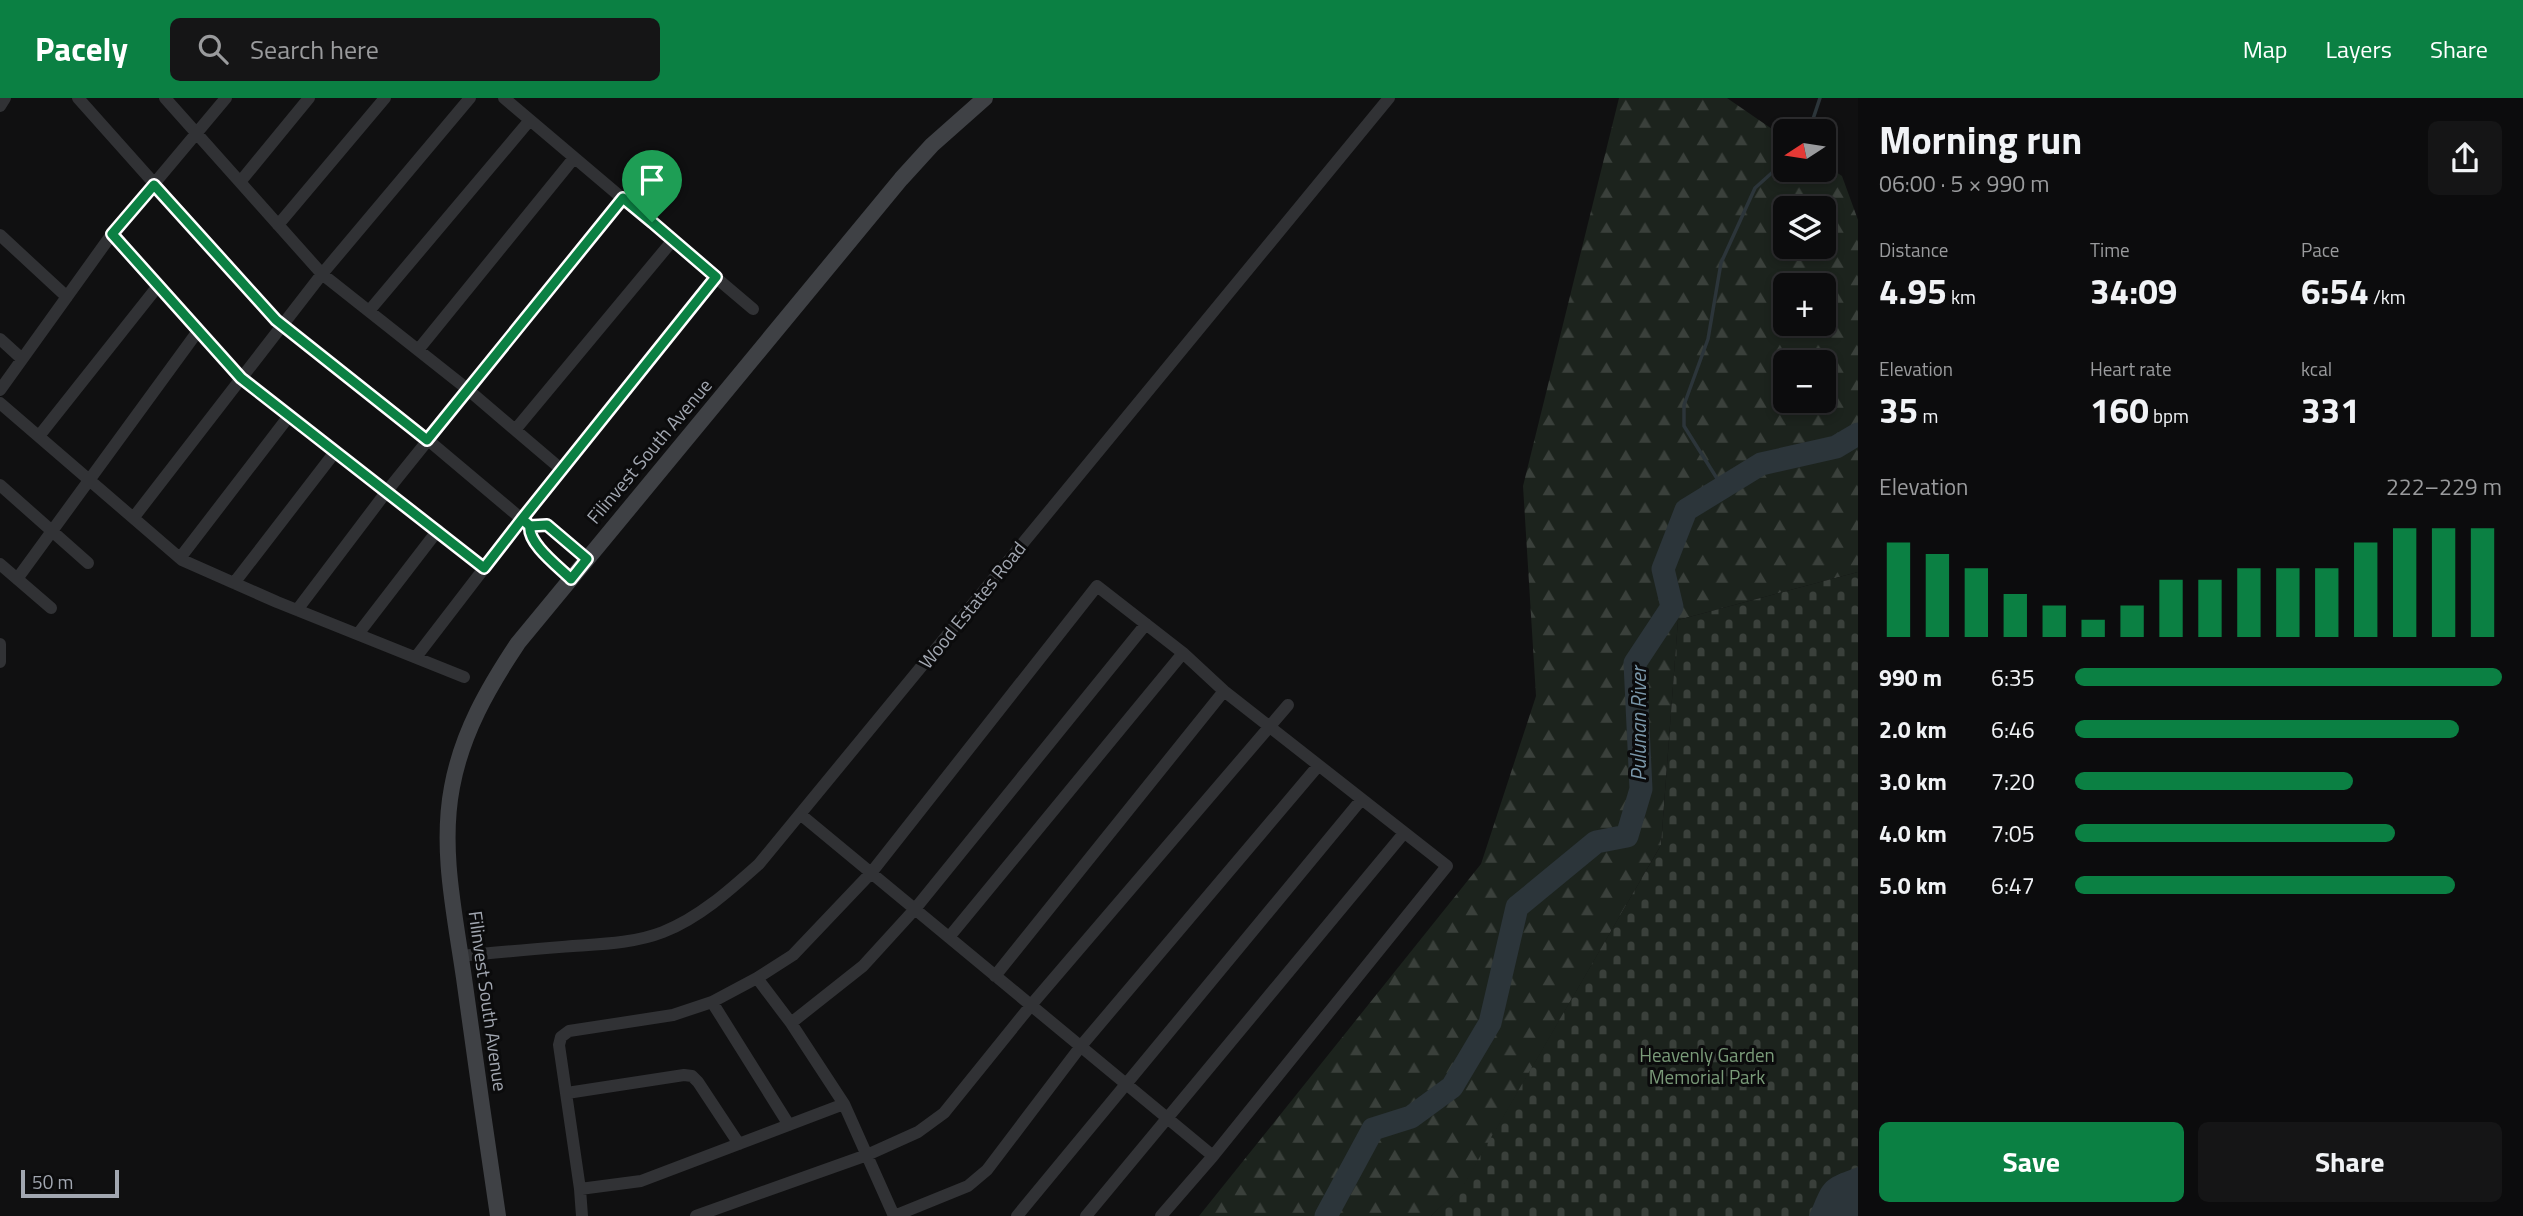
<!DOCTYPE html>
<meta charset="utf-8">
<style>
body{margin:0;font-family:"Titillium Web",sans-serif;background:#151516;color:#f1f3f6;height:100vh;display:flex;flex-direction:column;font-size:26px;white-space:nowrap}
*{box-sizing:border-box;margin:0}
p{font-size:23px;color:#9a9b9d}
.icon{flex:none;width:38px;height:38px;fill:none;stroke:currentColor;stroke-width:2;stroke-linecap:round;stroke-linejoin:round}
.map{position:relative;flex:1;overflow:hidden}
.details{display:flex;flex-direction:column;background:#0c0c0d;width:665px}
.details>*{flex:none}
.needle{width:46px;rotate:258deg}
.tools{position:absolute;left:1773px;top:21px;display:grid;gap:14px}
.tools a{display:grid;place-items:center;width:63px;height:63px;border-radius:10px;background:#0c0c0d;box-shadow:0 4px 10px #0003,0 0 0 2px #2c2c2e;font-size:35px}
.scale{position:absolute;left:21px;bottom:18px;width:98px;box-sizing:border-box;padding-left:7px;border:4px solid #a2a7b1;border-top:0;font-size:19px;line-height:24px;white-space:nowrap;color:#a2a7b1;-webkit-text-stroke:5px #0b0b0c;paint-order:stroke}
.pin{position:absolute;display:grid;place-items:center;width:60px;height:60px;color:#fff;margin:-72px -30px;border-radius:50% 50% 50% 0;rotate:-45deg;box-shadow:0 0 7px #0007}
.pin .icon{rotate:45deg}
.round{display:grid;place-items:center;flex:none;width:74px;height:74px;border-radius:10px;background:#151516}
.headline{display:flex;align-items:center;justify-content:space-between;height:119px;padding:0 21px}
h1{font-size:38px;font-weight:700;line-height:52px}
.figures{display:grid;grid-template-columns:repeat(3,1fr);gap:10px;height:119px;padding:7px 21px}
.figures div{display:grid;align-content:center}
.figures b{font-size:35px;font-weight:700}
.figures small{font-size:19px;font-weight:400}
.figures p{font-size:19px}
.chart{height:196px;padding:14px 21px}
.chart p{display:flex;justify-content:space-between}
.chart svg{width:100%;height:126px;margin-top:7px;stroke:#0b8043;stroke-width:6}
.button{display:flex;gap:14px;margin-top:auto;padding:14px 21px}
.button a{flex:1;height:80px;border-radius:10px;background:#0b8043;color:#fff;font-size:28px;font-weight:700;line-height:80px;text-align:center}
.button a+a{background:#151516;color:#f1f3f6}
ul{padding:0 21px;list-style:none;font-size:23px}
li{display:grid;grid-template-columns:112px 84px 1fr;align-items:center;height:52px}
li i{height:18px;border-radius:9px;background:#0b8043}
header{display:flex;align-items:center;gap:42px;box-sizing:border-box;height:98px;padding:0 35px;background:#0b8043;color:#fff}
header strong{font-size:33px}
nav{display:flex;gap:38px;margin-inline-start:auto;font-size:24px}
.search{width:490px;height:63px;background:#151516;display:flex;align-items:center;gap:18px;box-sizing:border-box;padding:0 24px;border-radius:10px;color:#9a9b9d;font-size:26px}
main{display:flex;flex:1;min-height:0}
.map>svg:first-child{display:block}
.forest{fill:url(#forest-firs);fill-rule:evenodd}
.cemetery{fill:url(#cemetery-stones)}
.water{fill:#2c353a}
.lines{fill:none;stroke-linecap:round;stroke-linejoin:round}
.stream{stroke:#2c353a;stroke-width:3.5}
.river{stroke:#2c353a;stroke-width:23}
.street{stroke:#313235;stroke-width:12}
.secondary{stroke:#3f4145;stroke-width:16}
.route-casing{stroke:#fff;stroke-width:14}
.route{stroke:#0b8043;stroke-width:9}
.labels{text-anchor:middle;stroke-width:6;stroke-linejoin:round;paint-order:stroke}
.street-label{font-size:19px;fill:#a2a7b1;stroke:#0b0b0c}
.park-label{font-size:19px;fill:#7a9b79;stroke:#0b0b0c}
.water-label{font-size:21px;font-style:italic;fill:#7a97aa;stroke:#0b0b0c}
</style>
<header>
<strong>Pacely</strong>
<div class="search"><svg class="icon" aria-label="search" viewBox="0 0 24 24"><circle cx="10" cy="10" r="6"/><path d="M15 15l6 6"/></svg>Search here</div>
<nav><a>Map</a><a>Layers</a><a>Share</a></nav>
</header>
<main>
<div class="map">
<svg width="1858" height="1118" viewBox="0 0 1858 1118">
<defs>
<pattern id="forest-firs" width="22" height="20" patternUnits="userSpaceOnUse" patternTransform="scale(1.75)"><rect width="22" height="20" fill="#1c231d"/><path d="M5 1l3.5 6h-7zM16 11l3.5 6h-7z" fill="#3a403b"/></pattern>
<pattern id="cemetery-stones" width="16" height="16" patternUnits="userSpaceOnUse" patternTransform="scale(1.75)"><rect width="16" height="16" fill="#1c231d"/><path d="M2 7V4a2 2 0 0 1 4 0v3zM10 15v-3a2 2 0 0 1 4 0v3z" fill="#3a403b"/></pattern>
</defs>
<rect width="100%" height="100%" fill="#101011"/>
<path class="forest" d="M 1619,0 L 1727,0 L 1785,40 L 1785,72 L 1824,72 L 1824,66 L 1842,78 L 1858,122 L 1858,474 L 1678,522 L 1661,747 L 1464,1087 L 1431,1118 L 1199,1118 L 1481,766 L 1536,598 L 1523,388 ZM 1785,110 L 1824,110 L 1824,149 L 1785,149 ZM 1785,187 L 1824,187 L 1824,226 L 1785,226 ZM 1785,264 L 1824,264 L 1824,303 L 1785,303 Z"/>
<path class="cemetery" d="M 1858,474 L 1858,1118 L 1431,1118 L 1464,1086 L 1661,747 L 1678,522 Z"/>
<path class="water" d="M 1858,1069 L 1858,1118 L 1809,1118 C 1824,1083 1821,1082 1858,1069 Z"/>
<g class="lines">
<path class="stream" d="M 1809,33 L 1820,0
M 1723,390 L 1684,328 L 1684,307 L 1708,241 L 1721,165 L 1755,90 L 1785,63"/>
<path class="river" d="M 1326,1118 L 1373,1031 L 1411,1019 L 1452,989 L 1490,925 L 1517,809 L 1596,744 L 1627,738 L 1641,691 L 1635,565 L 1672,509 L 1663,471 L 1686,412 L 1761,366 L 1836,349 L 1858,336"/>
<path class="street" d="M 78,0 L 276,222 L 422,337 L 530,428
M 165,0 L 322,176 L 466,290 L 561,371
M 504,0 L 753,211
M 0,8 L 5,0
M 240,84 L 309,0
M 278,127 L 385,0
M 112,136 L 241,280 L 484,470
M 0,137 L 67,199
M 369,213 L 530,22
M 0,241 L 22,261
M 418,252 L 574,60
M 0,292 L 112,136 L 226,0
M 0,305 L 182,462 L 277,504 L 464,579
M 515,332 L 673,142
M 39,338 L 158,188
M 0,387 L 88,465
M 134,419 L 322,176 L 470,0
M 180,460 L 289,318
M 0,466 L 51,510
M 17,481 L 198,233
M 571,481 C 559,469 527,445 530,428 L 547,427 L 587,461
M 234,485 L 335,354
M 297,512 L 387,393 L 623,100
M 358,536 L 438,432
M 0,546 L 0,564
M 416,559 L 522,421 L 716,179
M 800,716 L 1213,1058
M 950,838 L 1183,555
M 461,858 C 498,854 536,851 573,848 C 603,846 635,845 663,834 C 699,820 730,792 759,766 L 1389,0
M 995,878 L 1224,593
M 757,880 L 791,925 L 844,1006 L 894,1118
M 712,904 L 789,1027
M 791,925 L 863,868 L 915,811 L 1146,526
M 567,995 L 684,977 L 692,978 L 698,984 L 739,1046
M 580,1091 L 641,1083 L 844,1006
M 582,1118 L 580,1091 L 559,947 L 561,939 L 569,933 L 673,917 L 712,904 L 757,880 L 793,857 L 871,775 L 1097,488 L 1183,555 L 1224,593 L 1447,768 L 1213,1058 L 1161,1118
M 696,1118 L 867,1057 L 918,1034 L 944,1015 L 1032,906 L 1288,607
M 894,1118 L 968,1088 L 987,1072 L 1081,948 L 1318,668
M 1017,1118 L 1361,702
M 1086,1118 L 1404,735"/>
<path class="secondary" d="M 498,1118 C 486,1039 475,959 464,880 C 455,817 440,752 452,689 C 462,635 488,590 518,545 L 901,81 L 932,47 L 985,0"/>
</g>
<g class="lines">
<g class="route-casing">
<path id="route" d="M 652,124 L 623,100 L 427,342 L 276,222 L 154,87 L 112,136 L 241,280 L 484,470 L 522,421 L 530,428 C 527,445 559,469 571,481 L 587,461 L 547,427 L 530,428 L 522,421 L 716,179 L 652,124"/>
</g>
<use href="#route" class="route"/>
</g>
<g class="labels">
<g class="street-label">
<text transform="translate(649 353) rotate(-50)" y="7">Filinvest South Avenue</text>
<text transform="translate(972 507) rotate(-51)" y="7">Wood Estates Road</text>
<text transform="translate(488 903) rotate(82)" y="7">Filinvest South Avenue</text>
</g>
<g class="park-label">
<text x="1707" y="964">Heavenly Garden<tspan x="1707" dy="22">Memorial Park</tspan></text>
</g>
<g class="water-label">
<text transform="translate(1639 626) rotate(-90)" y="7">Pulunan River</text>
</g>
</g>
</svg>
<div class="tools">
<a><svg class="needle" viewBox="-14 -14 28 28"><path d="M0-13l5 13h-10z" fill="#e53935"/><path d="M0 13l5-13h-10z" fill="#9a9b9d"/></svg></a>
<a><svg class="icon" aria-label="layers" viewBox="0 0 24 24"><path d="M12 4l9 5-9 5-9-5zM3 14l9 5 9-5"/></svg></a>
<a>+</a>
<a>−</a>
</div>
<div class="scale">50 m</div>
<div class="pin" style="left:652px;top:124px;background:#1e9e55"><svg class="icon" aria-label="arrive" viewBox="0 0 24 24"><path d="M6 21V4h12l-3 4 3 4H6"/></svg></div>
</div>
<section class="details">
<div class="headline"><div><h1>Morning run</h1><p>06:00 · 5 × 990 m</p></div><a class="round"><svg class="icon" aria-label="share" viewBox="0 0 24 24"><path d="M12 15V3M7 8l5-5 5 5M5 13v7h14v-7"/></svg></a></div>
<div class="figures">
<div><p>Distance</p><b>4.95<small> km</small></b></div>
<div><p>Time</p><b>34:09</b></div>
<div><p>Pace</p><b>6:54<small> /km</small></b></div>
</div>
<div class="figures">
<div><p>Elevation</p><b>35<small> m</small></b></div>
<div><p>Heart rate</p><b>160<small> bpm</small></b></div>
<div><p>kcal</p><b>331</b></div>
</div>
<div class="chart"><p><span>Elevation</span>222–229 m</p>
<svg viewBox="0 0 160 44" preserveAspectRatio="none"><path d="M5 44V11M15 44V15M25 44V20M35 44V29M45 44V33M55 44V38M65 44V33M75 44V24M85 44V24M95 44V20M105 44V20M115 44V20M125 44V11M135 44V6M145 44V6M155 44V6"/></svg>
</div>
<ul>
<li><b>990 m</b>6:35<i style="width:100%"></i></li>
<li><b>2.0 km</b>6:46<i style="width:90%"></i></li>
<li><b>3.0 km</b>7:20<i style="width:65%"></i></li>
<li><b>4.0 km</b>7:05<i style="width:75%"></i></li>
<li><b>5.0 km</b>6:47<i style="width:89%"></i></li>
</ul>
<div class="button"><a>Save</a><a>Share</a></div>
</section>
</main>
